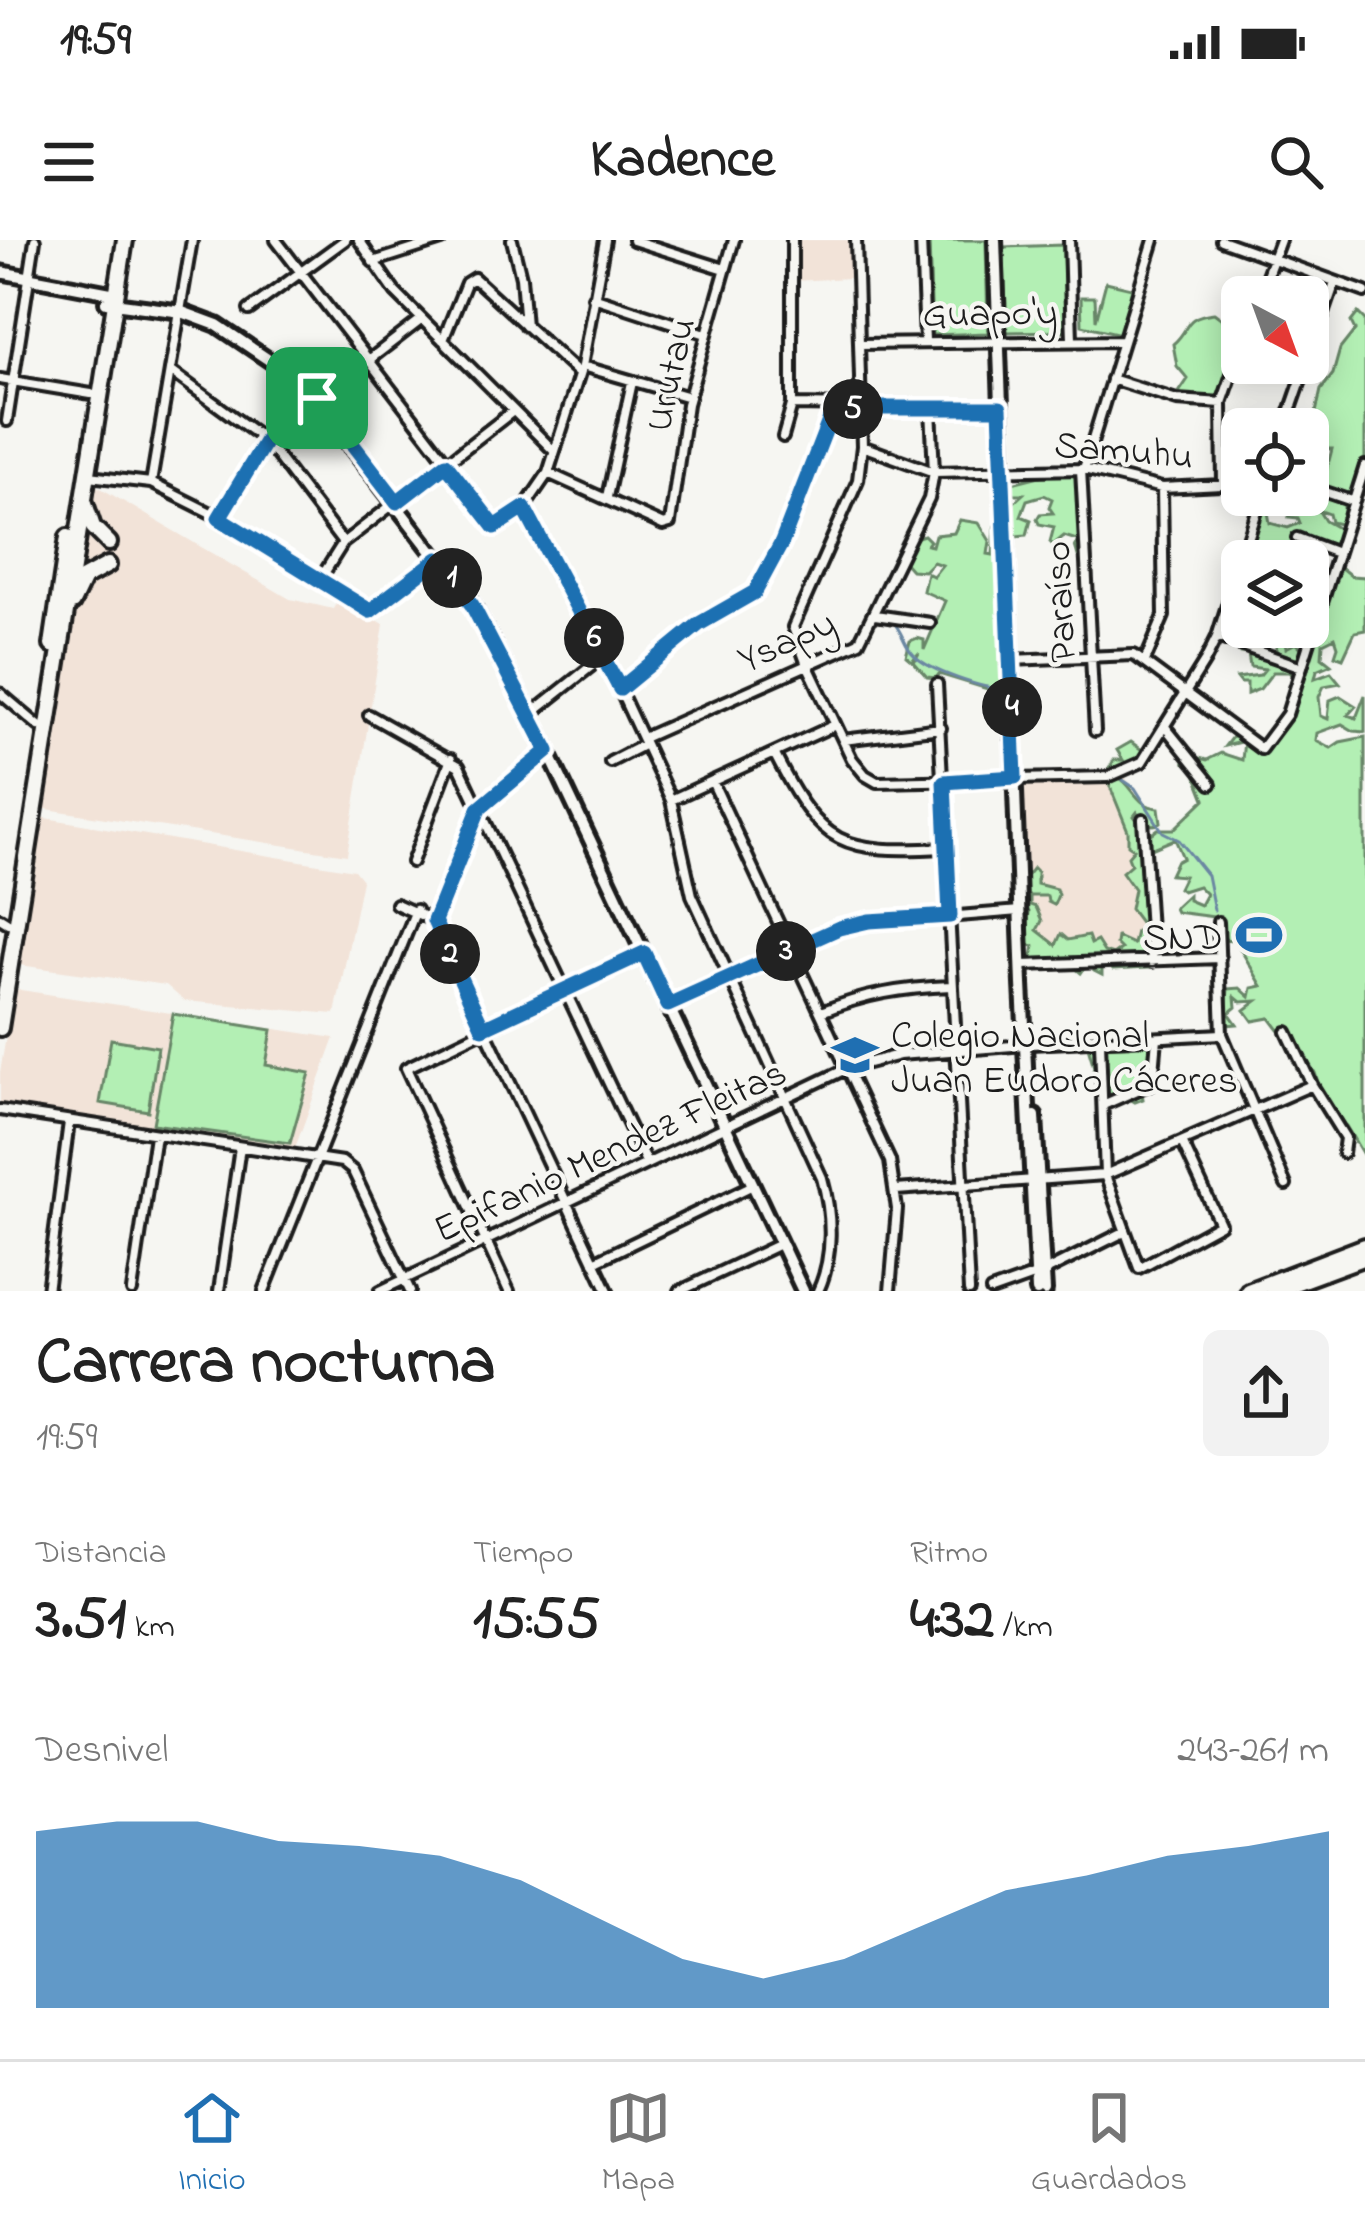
<!DOCTYPE html>
<html lang="es">
<meta charset="utf-8">
<style>
body{margin:0;font-family:"Indie Flower",sans-serif;background:#f2f2f2;color:#222;height:100vh;display:flex;flex-direction:column;font-size:45px;white-space:nowrap}
*{box-sizing:border-box;margin:0}
p{font-size:39px;color:#767676}
.icon{flex:none;width:66px;height:66px;fill:none;stroke:currentColor;stroke-width:2;stroke-linecap:round;stroke-linejoin:round}
.map{position:relative;height:1051px;overflow:hidden}
.side{display:flex;flex-direction:column;background:#fff;flex:1}
.side>*{flex:none}
.needle{width:78px;rotate:139deg}
.controls{position:absolute;left:1221px;top:36px;display:grid;gap:24px}
.controls a{display:grid;place-items:center;width:108px;height:108px;border-radius:18px;background:#fff;box-shadow:0 6px 30px #0003;font-size:60px}
.pin{position:absolute;display:grid;place-items:center;width:102px;height:102px;color:#fff;margin:-51px;border-radius:24px;box-shadow:0 6px 18px #0006}
.km{position:absolute;width:60px;height:60px;margin:-30px;border-radius:50%;background:#222;color:#fff;font-size:33px;line-height:60px;text-align:center}
.round{display:grid;place-items:center;flex:none;width:126px;height:126px;border-radius:18px;background:#f2f2f2}
.head{display:flex;align-items:center;justify-content:space-between;height:204px;padding:0 36px}
h1{font-size:66px;font-weight:700;line-height:90px}
.stats{display:grid;grid-template-columns:repeat(3,1fr);gap:18px;height:204px;padding:12px 36px}
.stats div{display:grid;align-content:center}
.stats b{font-size:60px;font-weight:700}
.stats small{font-size:33px;font-weight:400}
.stats p{font-size:33px}
.chart{height:336px;padding:24px 36px}
.chart p{display:flex;justify-content:space-between}
.chart svg{width:100%;height:216px;margin-top:12px;fill:#1f6fb2;opacity:.7}
.status{display:flex;justify-content:space-between;align-items:center;height:84px;padding:0 60px;background:#fff;direction:ltr}
.status svg{height:33px;fill:currentColor}
header{display:flex;justify-content:space-between;align-items:center;height:156px;padding:0 36px;background:#fff;font-size:54px;font-weight:700}
.menu{display:flex;justify-content:space-around;align-items:center;height:168px;border-top:3px solid #e0e0e0;background:#fff;font-size:33px;color:#767676}
.menu a{display:grid;justify-items:center;gap:6px}
.menu .active{color:#1f6fb2}
.map>svg:first-child{display:block}
.built{fill:#f2e3d8}
.green{fill:#b3efb4;stroke:#688668;stroke-width:3}
.lines{fill:none;stroke-linecap:round;stroke-linejoin:round}
.stream{stroke:#6b87a2;stroke-width:3}
.minor-casing{stroke:#1c1c1c;stroke-width:16}
.major-casing{stroke:#1c1c1c;stroke-width:20}
.highway-casing{stroke:#1c1c1c;stroke-width:22}
.minor{stroke:#f6f6f2;stroke-width:8}
.major{stroke:#f6f6f2;stroke-width:10}
.highway{stroke:#f6f6f2;stroke-width:14}
.route-casing{stroke:#fff;stroke-width:24}
.route{stroke:#1f6fb2;stroke-width:15}
.labels{text-anchor:middle;stroke-width:9;stroke-linejoin:round;paint-order:stroke}
.street-label{font-size:39px;fill:#1c1c1c;stroke:#f6f6f2}
.poi-label{font-size:39px;fill:#1c1c1c;stroke:#f6f6f2;text-anchor:end}
</style>
<div class="status"><b>19:59</b><svg viewBox="0 0 49 12"><path d="M0 12V9h3v3zM5 12V6h3v6zM10 12V3h3v9zM15 12V0h3v12zM26 1h20v11H26zM47 4h2v5h-2z"/></svg></div>
<header><svg class="icon" aria-label="menu" viewBox="0 0 24 24"><path d="M4 6h16M4 12h16M4 18h16"/></svg>Kadence<svg class="icon" aria-label="search" viewBox="0 0 24 24"><circle cx="10" cy="10" r="6"/><path d="M15 15l6 6"/></svg></header>
<div class="map">
<svg width="1365" height="1051" viewBox="0 0 1365 1051">
<rect width="100%" height="100%" fill="#f6f6f2"/>
<filter id="ink" filterUnits="userSpaceOnUse"><feTurbulence type="fractalNoise" baseFrequency=".00833" numOctaves="2"/><feDisplacementMap in="SourceGraphic" scale="24" xChannelSelector="R" yChannelSelector="G"/><feConvolveMatrix kernelMatrix="1 2 1 2 8 2 1 2 1" color-interpolation-filters="sRGB"/></filter>
<g filter="url(#ink)">
<path class="built" d="M 793,0 L 850,0 L 850,38 L 793,41 Z
M 92,243 L 290,359 L 333,369 L 339,358 L 384,384 L 347,615 L 40,568 Z
M 1125,537 L 1136,552 L 1147,715 L 1033,722 L 1022,541 Z
M 40,577 L 354,630 L 362,640 L 335,774 L 184,761 L 166,745 L 19,725 Z
M 14,749 L 335,798 L 295,908 L 0,865 L 0,832 Z"/>
<path class="green" d="M 929,0 L 986,0 L 988,93 L 932,95 Z
M 1063,5 L 1065,91 L 1006,92 L 1004,7 Z
M 1106,42 L 1132,48 L 1121,94 L 1082,85 L 1081,57 L 1095,57 L 1096,80 Z
M 1214,73 L 1226,82 L 1238,83 C 1250,102 1236,114 1229,130 L 1236,139 L 1234,148 L 1218,166 L 1191,168 L 1176,157 L 1188,139 L 1177,126 L 1173,104 C 1192,88 1181,77 1214,73 Z
M 1358,73 L 1365,80 L 1365,228 L 1352,258 L 1340,260 L 1344,265 L 1344,285 L 1331,282 L 1329,274 L 1318,270 L 1320,261 L 1308,254 L 1308,239 L 1322,248 L 1332,209 L 1308,209 L 1321,150 L 1333,134 L 1340,109 L 1355,90 L 1351,82 Z
M 1071,228 L 1082,234 L 1087,297 L 1091,298 L 1087,314 L 1078,316 L 1075,306 L 1080,301 L 1064,296 L 1053,305 L 1050,302 L 1054,287 L 1039,284 L 1037,279 L 1040,274 L 1053,273 L 1049,267 L 1052,259 L 1044,255 L 1027,260 L 1021,276 L 1031,280 L 1027,295 L 1015,296 L 1011,265 L 1023,254 L 1014,254 L 1008,244 Z
M 1293,255 L 1310,257 L 1325,281 L 1343,291 L 1340,303 L 1325,308 L 1316,305 L 1312,298 L 1298,301 L 1281,317 L 1274,305 L 1253,303 L 1251,288 L 1267,267 L 1270,283 L 1288,288 L 1300,283 L 1298,278 L 1289,277 L 1291,271 L 1284,265 Z
M 960,280 L 979,283 L 990,301 L 988,314 L 993,315 L 995,286 L 1002,281 L 1009,450 L 994,451 L 939,434 L 936,438 L 927,437 L 914,422 L 919,413 L 912,421 L 906,416 L 910,401 L 917,398 L 924,400 L 924,410 L 945,361 L 923,351 L 927,333 L 933,336 L 942,325 L 933,322 L 924,331 L 911,330 L 903,321 L 911,299 L 924,295 L 930,301 L 927,305 L 932,306 L 935,295 L 954,293 Z
M 1336,324 L 1351,336 L 1365,337 L 1365,390 L 1355,392 L 1343,418 L 1335,415 L 1338,406 L 1335,397 L 1323,403 L 1322,417 L 1331,424 L 1317,430 L 1315,438 L 1331,432 L 1340,443 L 1324,446 L 1319,457 L 1321,476 L 1328,479 L 1330,460 L 1340,456 L 1356,466 L 1348,475 L 1356,478 L 1365,455 L 1365,492 L 1354,491 L 1342,484 L 1317,493 L 1316,500 L 1331,508 L 1340,502 L 1365,497 L 1365,918 L 1346,886 L 1340,886 L 1326,867 L 1315,833 L 1287,787 L 1279,790 L 1270,778 L 1253,781 L 1245,770 L 1257,761 L 1241,762 L 1235,757 L 1236,767 L 1229,773 L 1237,784 L 1225,785 L 1228,749 L 1240,748 L 1250,757 L 1252,748 L 1262,746 L 1235,700 L 1222,699 L 1222,678 L 1176,672 L 1174,668 L 1188,655 L 1188,660 L 1200,665 L 1206,654 L 1198,646 L 1182,651 L 1178,648 L 1184,636 L 1170,635 L 1176,622 L 1183,618 L 1175,599 L 1151,609 L 1145,599 L 1158,589 L 1174,589 L 1205,559 L 1192,526 L 1184,522 L 1187,515 L 1207,520 L 1221,513 L 1242,520 L 1244,501 L 1225,506 L 1235,493 L 1260,508 L 1286,486 L 1293,436 L 1290,432 L 1273,432 L 1260,449 L 1247,454 L 1247,443 L 1241,443 L 1237,438 L 1260,435 L 1265,429 L 1250,427 L 1248,414 L 1240,413 L 1239,406 L 1254,404 L 1263,419 L 1290,421 L 1290,416 L 1276,417 L 1276,404 L 1285,403 L 1286,408 L 1296,403 L 1303,409 L 1307,406 C 1315,382 1312,337 1336,324 Z
M 1131,502 L 1142,510 L 1144,517 L 1116,536 C 1134,544 1135,567 1159,568 L 1161,582 C 1152,589 1142,582 1137,572 L 1134,576 L 1140,584 L 1141,612 L 1145,616 L 1142,655 L 1147,662 L 1142,685 L 1130,669 L 1134,649 L 1122,632 L 1131,624 L 1128,616 L 1134,609 L 1128,605 L 1128,591 L 1109,544 L 1111,537 L 1106,534 L 1114,520 L 1123,520 L 1117,510 Z
M 1033,628 L 1037,632 L 1037,644 L 1056,649 L 1058,655 L 1054,665 L 1048,662 L 1047,656 L 1030,656 L 1030,665 L 1036,667 L 1042,681 L 1037,690 L 1056,705 L 1061,694 L 1068,700 L 1088,696 L 1091,704 L 1097,701 L 1104,712 L 1113,715 L 1121,709 L 1116,704 L 1117,697 L 1133,704 L 1136,691 L 1145,690 L 1149,714 L 1124,724 L 1144,724 L 1148,728 L 1113,730 L 1110,727 L 1116,721 L 1112,716 L 1102,727 L 1102,735 L 1094,731 L 1097,720 L 1092,717 L 1081,733 L 1076,729 L 1079,724 L 1076,718 L 1031,722 L 1034,706 L 1025,704 L 1029,672 L 1014,659 L 1013,652 Z
M 173,774 L 272,790 L 266,825 L 310,833 L 290,903 L 153,884 Z
M 111,799 L 158,807 L 148,871 L 100,863 Z
M 1137,799 L 1140,805 L 1147,804 L 1154,810 L 1152,838 L 1144,844 L 1140,841 L 1143,859 L 1135,862 L 1118,852 L 1108,856 L 1108,846 L 1091,838 L 1094,827 L 1088,807 L 1129,806 L 1129,802 Z"/>
<g class="lines">
<path class="stream" d="M 893,382 C 903,392 904,406 914,415 C 929,431 985,450 1006,449
M 1123,540 L 1135,548 L 1163,592 L 1179,600 L 1207,635 L 1214,670"/>
<g class="minor-casing">
<path id="minor" d="M 276,0 L 498,288 L 524,268 L 548,233 L 582,126 L 605,0
M 359,0 L 395,52 L 554,211
M 512,0 L 521,37 L 525,86
M 633,0 L 725,29
M 856,0 L 862,206 L 858,240 L 793,387 L 806,422 L 852,519 L 865,535 L 877,542 L 1108,537 L 1142,522 L 1205,421 L 1217,397 L 1262,255
M 921,0 L 925,102
M 1069,0 L 1072,100
M 1221,0 L 1365,52
M 373,22 L 442,0
M 593,57 L 706,94
M 1259,57 L 1280,0
M 249,70 L 345,0
M 443,100 L 466,43 L 474,38 L 579,134
M 859,104 L 1123,101
M 1308,120 L 1335,42
M 582,126 L 689,157
M 172,132 L 265,200 L 343,303
M 0,139 L 91,154
M 1111,139 L 1177,160 L 1222,163
M 792,165 L 1000,168
M 7,181 L 35,0
M 1284,189 L 1307,123
M 783,197 L 792,165 L 792,0
M 862,206 L 934,232 L 1084,229 L 1162,248 L 1242,244
M 1081,229 L 1095,491
M 1084,229 L 1154,0
M 548,233 L 663,285 L 670,283 L 687,164 L 734,0
M 89,236 L 151,243 L 219,277 L 368,371 L 438,319
M 151,243 L 192,0
M 1223,244 L 1222,163 L 1242,105
M 1308,246 L 1352,261
M 607,257 L 632,142
M 524,268 L 604,416 L 671,560 L 692,655 L 822,938 C 832,973 834,1017 818,1051
M 219,277 L 265,200 L 422,79
M 1297,298 L 1337,313
M 321,338 L 343,303 L 513,171
M 875,375 L 930,383
M 1217,397 L 1302,427
M 1010,420 L 1134,415 L 1261,509 L 1287,474 L 1365,226
M 1145,421 L 1164,376 L 1162,248
M 937,444 L 969,1051
M 620,449 L 699,384 L 755,352 L 782,303 L 834,168
M 0,453 L 39,486
M 531,474 L 604,416
M 369,475 L 459,526 L 647,924
M 1166,488 L 1211,544
M 643,498 L 859,402 L 929,259 L 934,232 L 931,168
M 843,500 L 941,488
M 774,513 C 822,608 842,613 946,608
M 610,522 L 645,504
M 712,541 L 890,921 L 897,969 L 890,1051
M 671,560 L 835,485
M 1143,579 L 1152,722
M 412,622 L 451,519
M 396,664 L 434,681 L 608,1051
M 0,678 L 8,683
M 434,681 L 479,569 L 548,511
M 1218,682 L 1222,794 L 1286,945
M 1023,725 L 1220,718
M 668,765 L 847,685 L 1020,671
M 821,772 C 865,754 903,748 951,746
M 1287,792 L 1312,845 L 1345,898 L 1343,913
M 1100,802 L 1105,935 L 1139,1028 L 1220,984 L 1183,904
M 1031,804 L 1222,794
M 1103,865 L 1153,843 L 1157,798
M 0,870 L 342,922 L 353,931 L 410,1051
M 896,950 L 1105,935 L 1312,845
M 594,1022 L 753,945
M 47,1051 L 69,882
M 132,1051 L 155,895
M 219,1051 L 240,907
M 264,1051 L 416,670
M 380,1051 L 848,828 L 899,815 L 1025,805
M 509,1051 L 406,828 L 644,713
M 680,1051 L 780,1004
M 991,1051 L 1044,1032 L 1124,992"/>
</g>
<g class="major-casing">
<path id="major" d="M 995,0 L 1022,744 L 1037,1051
M 0,32 L 116,54
M 106,62 L 182,72 L 217,85 L 300,141 L 473,365 L 548,511 L 803,1051
M 1035,876 L 1045,1051"/>
</g>
<g class="highway-casing">
<path id="highway" d="M 85,263 L 93,287 L 109,303
M 72,363 L 84,338 L 108,325
M 52,405 L 68,297
M 0,788 L 125,0
M 1248,1051 L 1365,1006
M 1273,1051 L 1365,1017"/>
</g>
<use href="#minor" class="minor"/>
<use href="#major" class="major"/>
<use href="#highway" class="highway"/>
</g>
</g>
<g class="lines" filter="url(#ink)">
<g class="route-casing">
<path id="route" d="M 317,158 L 397,262 L 446,224 L 495,287 L 524,268 L 620,449 L 699,384 L 755,352 L 782,302 L 834,168 L 1000,168 L 1015,537 L 944,542 L 950,676 L 869,681 L 839,688 L 668,765 L 644,713 L 483,788 L 434,681 L 479,569 L 548,511 L 472,365 L 438,319 L 370,371 L 219,278 L 266,200 Z"/>
</g>
<use href="#route" class="route"/>
</g>
<defs>
<g id="stadium-bare" transform="scale(3.6)"><path d="M0-5a6.5 5 0 1 0 0 10a6.5 5 0 1 0 0-10ZM-3.5-1.8h7v3.6h-7Z" fill="#1f6fb2" stroke="#f6f6f2" stroke-width="2.5" paint-order="stroke"/></g>
<g id="university-bare" transform="scale(3.6)"><path d="M0-5L7-2L0 1L-7-2ZM-4 1L0 2.5L4 1V4Q0 6-4 4Z" fill="#1f6fb2" stroke="#f6f6f2" stroke-width="2.5" paint-order="stroke"/></g>
</defs>
<g fill-rule="evenodd">
<use href="#stadium-bare" x="1259" y="695"/>
<use href="#university-bare" x="855" y="815"/>
</g>
<g class="labels">
<g class="street-label">
<text transform="translate(990 71) rotate(-1)" y="14">Guapo'y</text>
<text transform="translate(668 134) rotate(-77)" y="14">Urutau</text>
<text transform="translate(1124 208) rotate(5)" y="14">Samuhu</text>
<text transform="translate(1058 362) rotate(-93)" y="14">Paraíso</text>
<text transform="translate(786 399) rotate(-24)" y="14">Ysapy</text>
<text transform="translate(609 909) rotate(-25)" y="14">Epifanio Mendez Fleitas</text>
</g>
<g class="poi-label">
<text x="1223" y="709">SND</text>
<text x="891" y="807" text-anchor="start">Colegio Nacional<tspan x="891" dy="45">Juan Eudoro Cáceres</tspan></text>
</g>
</g>
</svg>
<div class="controls">
<a><svg class="needle" viewBox="-14 -14 28 28"><path d="M0-13l5 13h-10z" fill="#e53935"/><path d="M0 13l5-13h-10z" fill="#767676"/></svg></a>
<a><svg class="icon" aria-label="locate" viewBox="0 0 24 24"><circle cx="12" cy="12" r="6"/><path d="M12 2v4M12 18v4M2 12h4M18 12h4"/></svg></a>
<a><svg class="icon" aria-label="layers" viewBox="0 0 24 24"><path d="M12 4l9 5-9 5-9-5zM3 14l9 5 9-5"/></svg></a>
</div>
<div class="pin" style="left:317px;top:158px;background:#1e9e55"><svg class="icon" aria-label="arrive" viewBox="0 0 24 24"><path d="M6 21V4h12l-3 4 3 4H6"/></svg></div>
<b class="km" style="left:452px;top:338px">1</b>
<b class="km" style="left:450px;top:714px">2</b>
<b class="km" style="left:786px;top:711px">3</b>
<b class="km" style="left:1012px;top:467px">4</b>
<b class="km" style="left:853px;top:169px">5</b>
<b class="km" style="left:594px;top:398px">6</b>
</div>
<section class="side">
<div class="head"><div><h1>Carrera nocturna</h1><p>19:59</p></div><a class="round"><svg class="icon" aria-label="share" viewBox="0 0 24 24"><path d="M12 15V3M7 8l5-5 5 5M5 13v7h14v-7"/></svg></a></div>
<div class="stats">
<div><p>Distancia</p><b>3.51<small> km</small></b></div>
<div><p>Tiempo</p><b>15:55</b></div>
<div><p>Ritmo</p><b>4:32<small> /km</small></b></div>
</div>
<div class="chart"><p><span>Desnivel</span>243–261 m</p>
<svg viewBox="0 0 160 44" preserveAspectRatio="none"><path d="M0 44V8L10 6L20 6L30 10L40 11L50 13L60 18L70 26L80 34L90 38L100 34L110 27L120 20L130 17L140 13L150 11L160 8V44z"/></svg>
</div>
</section>
<nav class="menu">
<a class="active"><svg class="icon" aria-label="home" viewBox="0 0 24 24"><path d="M3 11l9-7 9 7M6 9v11h12V9"/></svg>Inicio</a>
<a><svg class="icon" aria-label="map" viewBox="0 0 24 24"><path d="M3 6l6-2 6 2 6-2v14l-6 2-6-2-6 2zM9 4v14M15 6v14"/></svg>Mapa</a>
<a><svg class="icon" aria-label="saved" viewBox="0 0 24 24"><path d="M7 4h10v16l-5-4-5 4z"/></svg>Guardados</a>
</nav>
